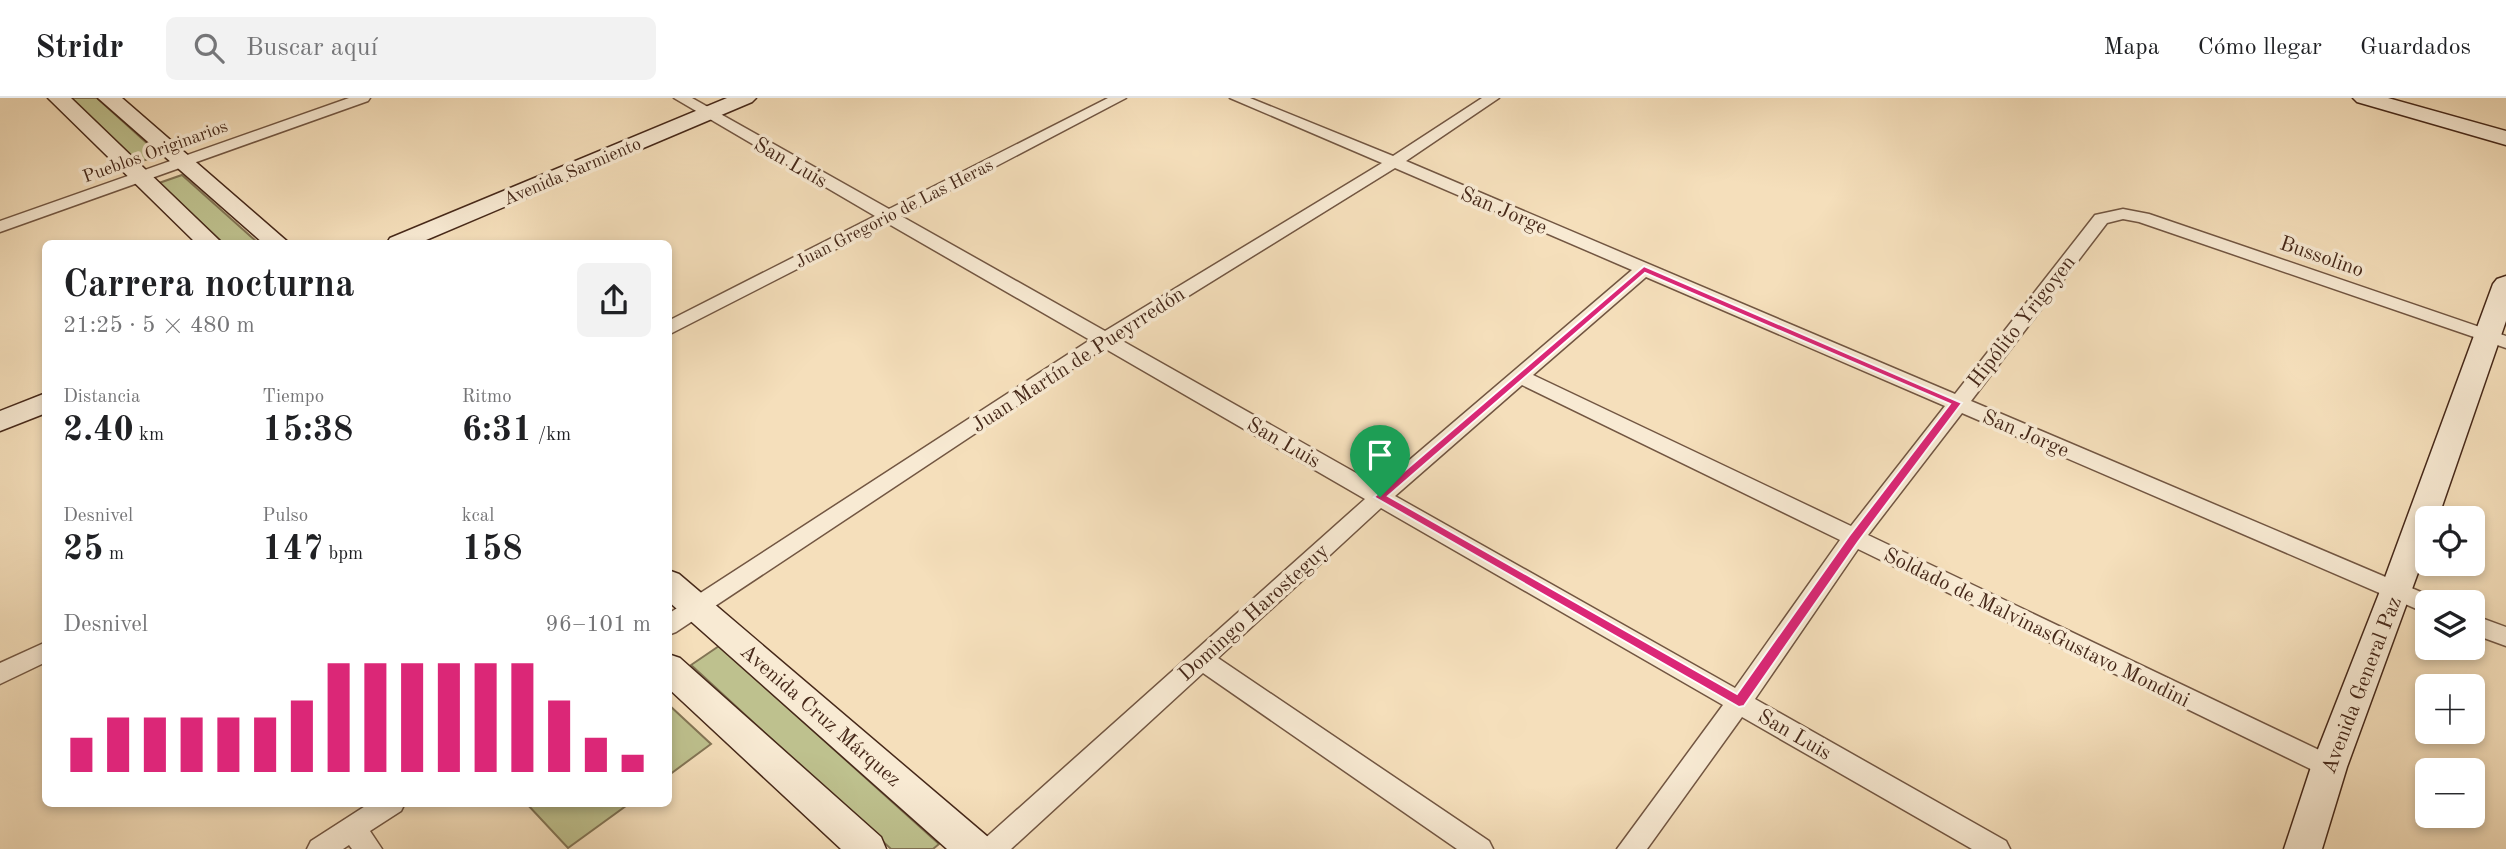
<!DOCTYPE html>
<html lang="es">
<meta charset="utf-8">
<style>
body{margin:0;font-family:"Old Standard TT",serif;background:#f2f2f2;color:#202124;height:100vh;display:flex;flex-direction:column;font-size:26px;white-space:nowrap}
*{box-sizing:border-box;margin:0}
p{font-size:23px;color:#757577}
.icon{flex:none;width:38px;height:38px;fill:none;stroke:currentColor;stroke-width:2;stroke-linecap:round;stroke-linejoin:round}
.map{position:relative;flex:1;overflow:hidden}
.details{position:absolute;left:42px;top:142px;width:630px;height:567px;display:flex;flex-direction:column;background:#fff;border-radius:10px;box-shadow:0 4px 10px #0003}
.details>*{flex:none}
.tools{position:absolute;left:2415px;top:408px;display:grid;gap:14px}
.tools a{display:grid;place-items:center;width:70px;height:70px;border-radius:10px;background:#fff;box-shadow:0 4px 10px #0003;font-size:35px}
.pin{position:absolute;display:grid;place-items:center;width:60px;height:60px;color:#fff;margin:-72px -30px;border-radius:50% 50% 50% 0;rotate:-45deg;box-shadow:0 0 7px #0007}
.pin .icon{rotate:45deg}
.round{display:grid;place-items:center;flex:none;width:74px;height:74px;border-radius:10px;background:#f2f2f2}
.head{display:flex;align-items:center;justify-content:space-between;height:119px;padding:0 21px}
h1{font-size:38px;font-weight:800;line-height:52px}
.metrics{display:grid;grid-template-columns:repeat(3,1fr);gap:10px;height:119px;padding:7px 21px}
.metrics div{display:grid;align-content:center}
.metrics b{font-size:35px;font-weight:800}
.metrics small{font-size:19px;font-weight:400}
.metrics p{font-size:19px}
.chart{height:196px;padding:14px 21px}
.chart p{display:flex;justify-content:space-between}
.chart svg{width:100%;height:126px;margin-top:7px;stroke:#db2777;stroke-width:6}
header{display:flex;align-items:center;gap:42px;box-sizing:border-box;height:98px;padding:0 35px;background:#fff;border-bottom:2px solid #e0e0e0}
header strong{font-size:33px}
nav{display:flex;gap:38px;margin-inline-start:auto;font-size:24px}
.search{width:490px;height:63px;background:#f2f2f2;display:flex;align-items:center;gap:18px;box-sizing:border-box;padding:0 24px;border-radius:10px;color:#757577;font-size:26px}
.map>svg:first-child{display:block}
.green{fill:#bec18e;stroke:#827454;stroke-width:2}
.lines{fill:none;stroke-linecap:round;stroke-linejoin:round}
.street-casing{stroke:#725642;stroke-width:3}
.secondary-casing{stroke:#462819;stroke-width:3}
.street{fill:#f8ead3;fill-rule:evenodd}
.secondary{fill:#f8ead3;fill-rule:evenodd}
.route{fill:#db2777;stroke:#fff;stroke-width:2;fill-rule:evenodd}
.labels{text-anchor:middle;stroke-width:7;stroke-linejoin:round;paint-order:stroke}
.far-street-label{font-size:18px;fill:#462819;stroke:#f8ead3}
.street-label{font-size:21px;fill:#462819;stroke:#f8ead3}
</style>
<header>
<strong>Stridr</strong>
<div class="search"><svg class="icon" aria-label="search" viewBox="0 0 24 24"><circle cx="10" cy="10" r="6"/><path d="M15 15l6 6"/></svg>Buscar aquí</div>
<nav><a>Mapa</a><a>Cómo llegar</a><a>Guardados</a></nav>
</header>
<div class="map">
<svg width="2506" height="751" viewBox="0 0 2506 751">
<rect width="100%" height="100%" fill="#f5dfbb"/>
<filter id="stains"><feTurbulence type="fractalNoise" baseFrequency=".00286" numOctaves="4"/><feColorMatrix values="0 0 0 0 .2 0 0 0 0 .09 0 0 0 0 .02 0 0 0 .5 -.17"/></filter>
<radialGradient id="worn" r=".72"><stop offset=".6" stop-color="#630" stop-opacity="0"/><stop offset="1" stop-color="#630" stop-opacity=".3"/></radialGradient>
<path class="green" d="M 67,0 L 97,0 L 160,57 L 136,65 Z
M 182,77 L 258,145 L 223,145 L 159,85 Z
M 719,548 L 939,746 L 933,751 L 891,751 L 691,567 Z
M 669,607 L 711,646 L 669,677 L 668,677 Z
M 526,705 L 630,705 L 568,750 Z"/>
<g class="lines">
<g class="street-casing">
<path id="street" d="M 349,0 L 370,0 L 368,3 L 0,134 L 0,123 Z
M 674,0 L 692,0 L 889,111 L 1108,0 L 1126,0 L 901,118 L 1105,233 L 1382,65 L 1230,0 L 1250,0 L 1393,58 L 1482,0 L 1499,0 L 1406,63 L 1955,296 L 2095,117 L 2123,111 L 2149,116 L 2506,238 L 2506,250 L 2139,124 L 2123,121 L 2107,125 L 1971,303 L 2435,500 L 2437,504 L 2427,504 L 2427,515 L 2419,512 L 1962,315 L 1868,437 L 2338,661 L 2342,669 L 2338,677 L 2329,680 L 1858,451 L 1755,601 L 2006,743 L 2010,751 L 1972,751 L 1742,619 L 1647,751 L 1617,751 L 1723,607 L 1381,410 L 1218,560 L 1489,743 L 1493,751 L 1457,751 L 1203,575 L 1011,751 L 978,751 L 982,743 L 1365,401 L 1104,250 L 676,534 L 668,537 L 668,516 L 1090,242 L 887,125 L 668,237 L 668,223 L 875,118 ZM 1395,70 L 1632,172 L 1379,388 L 1119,241 ZM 1646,179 L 1945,308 L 1851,428 L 1533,277 ZM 1522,287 L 1840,442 L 1735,590 L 1395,398 Z
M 2473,517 L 2506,529 L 2506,548 L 2473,536 Z
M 46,544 L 46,564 L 0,586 L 0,565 Z
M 370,705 L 405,705 L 401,713 L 370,733 L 382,751 L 352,751 L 349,747 L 343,751 L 307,751 L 311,743 Z"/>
</g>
<g class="secondary-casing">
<path id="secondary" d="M 48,0 L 71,0 L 222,145 L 196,145 Z
M 98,0 L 122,0 L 289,145 L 263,145 Z
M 727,0 L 756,0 L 752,4 L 419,145 L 387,145 L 390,140 Z
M 2353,0 L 2388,0 L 2506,33 L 2506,47 L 2357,4 Z
M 2506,178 L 2506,223 L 2438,420 L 2427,420 L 2427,450 L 2347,669 L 2322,751 L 2284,751 L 2311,669 L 2380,493 L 2493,186 L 2497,181 Z
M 46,295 L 46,315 L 0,333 L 0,313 Z
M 668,472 L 679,476 L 988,739 L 993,751 L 947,751 L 668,503 Z
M 668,556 L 680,560 L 881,739 L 886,751 L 841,751 L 668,590 Z"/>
</g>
<use href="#street" class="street"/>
<use href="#secondary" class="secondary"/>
</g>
<path class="route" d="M 1644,168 L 1962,305 L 1858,444 L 1744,608 L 1739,609 L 1374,399 ZM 1645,175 L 1950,306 L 1849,438 L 1737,596 L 1388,398 Z"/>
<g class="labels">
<g class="far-street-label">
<text transform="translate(155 53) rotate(-20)" y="6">Pueblos Originarios</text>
<text transform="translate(572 73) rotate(-23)" y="6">Avenida Sarmiento</text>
<text transform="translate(894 115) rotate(-27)" y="6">Juan Gregorio de Las Heras</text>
</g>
<g class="street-label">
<text transform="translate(791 64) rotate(30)" y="7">San Luis</text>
<text transform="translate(1504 112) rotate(23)" y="7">San Jorge</text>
<text transform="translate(2322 158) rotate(19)" y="7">Bussolino</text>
<text transform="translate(2021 223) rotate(-52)" y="7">Hipólito Yrigoyen</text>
<text transform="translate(1078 261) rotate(-33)" y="7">Juan Martín de Pueyrredón</text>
<text transform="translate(2026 335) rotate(23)" y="7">San Jorge</text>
<text transform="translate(1284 344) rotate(30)" y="7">San Luis</text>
<text transform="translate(1253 514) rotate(-42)" y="7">Domingo Harosteguy</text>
<text transform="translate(2037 529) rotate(26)" y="7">Soldado de MalvinasGustavo Mondini</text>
<text transform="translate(2361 587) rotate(-69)" y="7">Avenida General Paz</text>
<text transform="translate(821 617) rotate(41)" y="7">Avenida Cruz Márquez</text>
<text transform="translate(1795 636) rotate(30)" y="7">San Luis</text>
</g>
</g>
<rect width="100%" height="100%" filter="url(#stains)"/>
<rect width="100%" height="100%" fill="url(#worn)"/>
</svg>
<div class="tools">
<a><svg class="icon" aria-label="locate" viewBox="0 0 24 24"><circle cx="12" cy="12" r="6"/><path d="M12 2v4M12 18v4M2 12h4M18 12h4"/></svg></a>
<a><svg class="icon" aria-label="layers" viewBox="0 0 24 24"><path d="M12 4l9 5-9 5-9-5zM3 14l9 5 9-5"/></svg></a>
<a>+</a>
<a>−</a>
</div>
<div class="pin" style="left:1380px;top:399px;background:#1e9e55"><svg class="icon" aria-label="arrive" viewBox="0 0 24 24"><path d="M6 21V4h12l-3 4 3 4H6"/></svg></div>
<section class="details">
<div class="head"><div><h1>Carrera nocturna</h1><p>21:25 · 5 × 480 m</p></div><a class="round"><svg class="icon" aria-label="share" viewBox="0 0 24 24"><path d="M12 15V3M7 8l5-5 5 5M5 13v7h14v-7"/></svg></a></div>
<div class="metrics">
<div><p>Distancia</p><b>2.40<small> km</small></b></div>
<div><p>Tiempo</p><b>15:38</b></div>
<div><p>Ritmo</p><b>6:31<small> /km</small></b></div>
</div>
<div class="metrics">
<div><p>Desnivel</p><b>25<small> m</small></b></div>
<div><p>Pulso</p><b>147<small> bpm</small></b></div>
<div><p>kcal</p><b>158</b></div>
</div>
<div class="chart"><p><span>Desnivel</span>96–101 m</p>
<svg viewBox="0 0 160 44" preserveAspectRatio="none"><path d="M5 44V32M15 44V25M25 44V25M35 44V25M45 44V25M55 44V25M65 44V19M75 44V6M85 44V6M95 44V6M105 44V6M115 44V6M125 44V6M135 44V19M145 44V32M155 44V38"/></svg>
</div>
</section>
</div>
